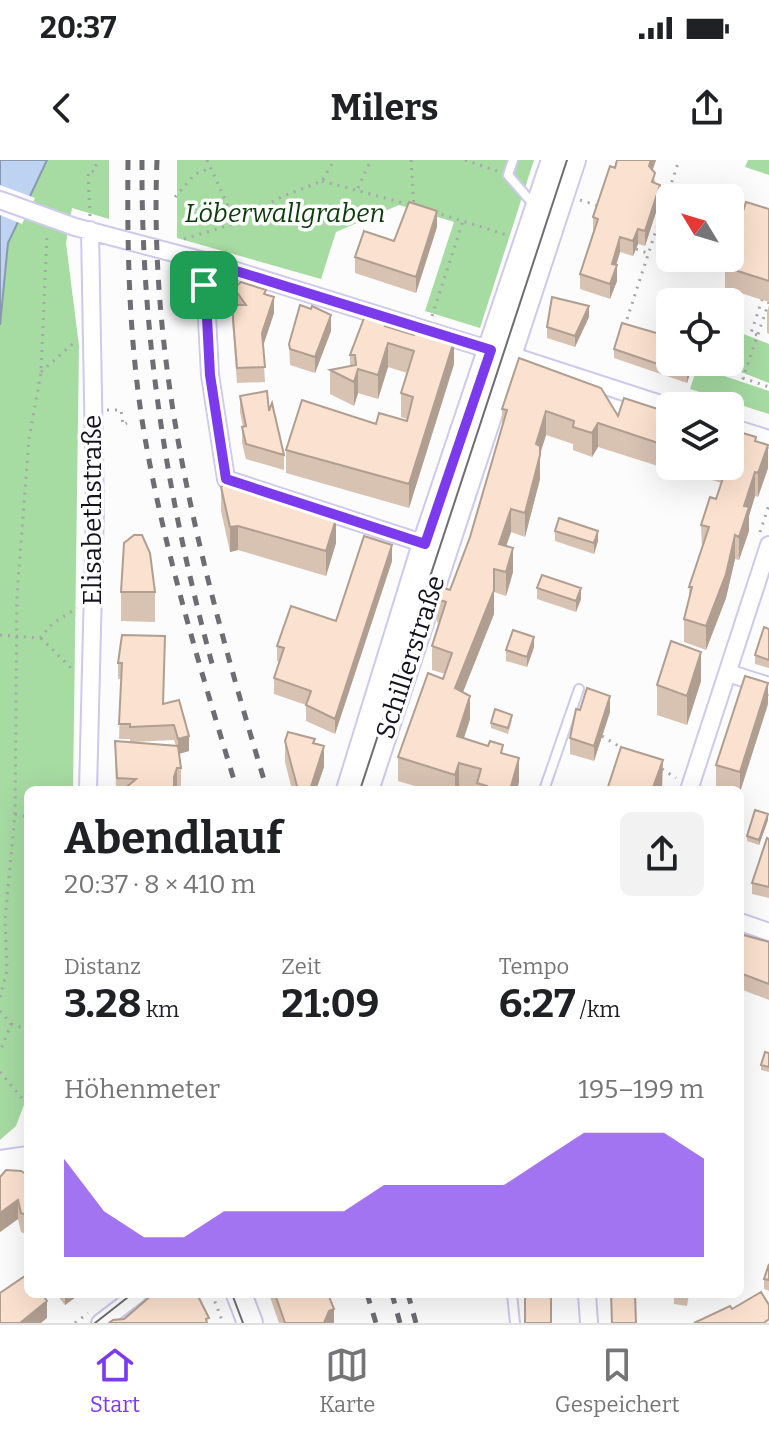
<!DOCTYPE html>
<html lang="de">
<meta charset="utf-8">
<style>
body{margin:0;font-family:Bitter,serif;background:#f2f2f2;color:#202124;height:100vh;display:flex;flex-direction:column;font-size:30px;white-space:nowrap}
*{box-sizing:border-box;margin:0}
p{font-size:26px;color:#757577}
.icon{flex:none;width:44px;height:44px;fill:none;stroke:currentColor;stroke-width:2;stroke-linecap:round;stroke-linejoin:round}
.map{position:relative;flex:1;overflow:hidden}
.panel{position:absolute;left:24px;top:626px;width:720px;height:512px;display:flex;flex-direction:column;background:#fff;border-radius:12px;box-shadow:0 8px 32px #0002}
.panel>*{flex:none}
.needle{width:52px;rotate:308deg}
.tools{position:absolute;left:656px;top:24px;display:grid;gap:16px}
.tools a{display:grid;place-items:center;width:88px;height:88px;border-radius:12px;background:#fff;box-shadow:0 8px 32px #0002;font-size:40px}
.pin{position:absolute;display:grid;place-items:center;width:68px;height:68px;color:#fff;margin:-34px;border-radius:16px;box-shadow:0 4px 12px #0006}
.round{display:grid;place-items:center;flex:none;width:84px;height:84px;border-radius:12px;background:#f2f2f2}
.summary{display:flex;align-items:center;justify-content:space-between;height:136px;padding:0 40px}
h1{font-size:44px;font-weight:700;line-height:60px}
.stats{display:grid;grid-template-columns:repeat(3,1fr);gap:12px;height:136px;padding:8px 40px}
.stats div{display:grid;align-content:center}
.stats b{font-size:40px;font-weight:700}
.stats small{font-size:22px;font-weight:400}
.stats p{font-size:22px}
.chart{height:224px;padding:16px 40px}
.chart p{display:flex;justify-content:space-between}
.chart svg{width:100%;height:144px;margin-top:8px;fill:#7c3aed;opacity:.7}
.status{display:flex;justify-content:space-between;align-items:center;height:56px;padding:0 40px;background:#fff;direction:ltr}
.status svg{height:22px;fill:currentColor}
header{display:flex;justify-content:space-between;align-items:center;height:104px;padding:0 40px;background:#fff;font-size:36px;font-weight:700}
.menu{display:flex;justify-content:space-around;align-items:center;height:112px;border-top:2px solid #e0e0e0;background:#fff;font-size:22px;color:#757577}
.menu a{display:grid;justify-items:center;gap:4px}
.menu .active{color:#7c3aed}
.map>svg:first-child{display:block}
.green{fill:#a6dba2}
.water{fill:#bed2f2;stroke:#8b98b2;stroke-width:2}
.pier{fill:#fcfcfc}
.lines{fill:none;stroke-linecap:round;stroke-linejoin:round}
.lane-casing{stroke:#cfc9eb;stroke-width:12}
.street-casing{stroke:#cfc9eb;stroke-width:20}
.secondary-casing{stroke:#cfc9eb;stroke-width:28}
.path{stroke:#a7a6aa;stroke-width:3;stroke-dasharray:2 6;stroke-linecap:butt}
.lane{stroke:#fff;stroke-width:8}
.street{stroke:#fff;stroke-width:16}
.secondary{stroke:#fff;stroke-width:24}
.tram{stroke:#6f6d74;stroke-width:2}
.rail{stroke:#6f6d74;stroke-width:5;stroke-dasharray:10 10;stroke-linecap:butt}
.wall{fill:#d8c2b2;fill-rule:evenodd}
.shaded-wall{fill:#b09e91}
.building{fill:#fbe1cf;stroke:#b09e91;stroke-width:2}
.route-casing{stroke:#fff;stroke-width:16}
.route{stroke:#7c3aed;stroke-width:10}
.labels{text-anchor:middle;stroke-width:7;stroke-linejoin:round;paint-order:stroke}
.park-label{font-size:26px;font-style:italic;fill:#0d3c0c;stroke:#fff}
.street-label{font-size:26px;fill:#15121e;stroke:#fff}
</style>
<div class="status"><b>20:37</b><svg viewBox="0 0 49 12"><path d="M0 12V9h3v3zM5 12V6h3v6zM10 12V3h3v9zM15 12V0h3v12zM26 1h20v11H26zM47 4h2v5h-2z"/></svg></div>
<header><svg class="icon" aria-label="back" viewBox="0 0 24 24"><path d="M15 5l-7 7 7 7"/></svg>Milers<svg class="icon" aria-label="share" viewBox="0 0 24 24"><path d="M12 15V3M7 8l5-5 5 5M5 13v7h14v-7"/></svg></header>
<div class="map">
<svg width="769" height="1163" viewBox="0 0 769 1163">
<rect width="100%" height="100%" fill="#fcfcfc"/>
<path class="green" d="M 47,0 L 109,0 L 109,59 L 72,48 L 66,83 L 79,186 L 73,630 L 28,630 L 28,934 L 16,966 L 0,980 L 0,165 L 8,83 Z
M 177,0 L 534,0 L 480,168 L 425,151 L 454,62 L 399,45 L 336,72 L 321,119 L 177,78 Z
M 748,0 L 769,0 L 769,15 L 745,7 Z
M 733,170 L 769,184 L 769,223 L 720,204 L 730,202 Z
M 697,207 L 769,231 L 769,254 L 690,229 Z"/>
<path class="water" d="M 0,0 L 47,0 L 8,83 L 0,165 Z"/>
<path class="pier" d="M 0,25 L 35,38 L 22,64 L 0,55 Z"/>
<g class="lines">
<g class="lane-casing">
<path id="lane" d="M 513,0 L 508,15 L 534,45
M 544,630 L 579,529
M 512,1134 L 515,1163"/>
</g>
<g class="street-casing">
<path id="street" d="M 0,40 L 75,67 L 204,101 L 497,192
M 204,101 L 210,215 L 226,319 L 425,384
M 519,198 L 670,247
M 730,267 L 769,279
M 728,513 L 769,526
M 88,630 L 95,348 L 90,70
M 689,630 L 769,385
M 740,762 L 769,772
M 587,1134 L 589,1163
M 100,1163 L 138,1134"/>
</g>
<g class="secondary-casing">
<path id="secondary" d="M 349,630 L 425,384 L 554,0
M 366,630 L 573,0
M 0,1003 L 28,999
M 239,1134 L 250,1163"/>
</g>
<path class="path" d="M 207,0 L 235,61
M 411,0 L 414,46
M 465,0 L 497,11
M 322,21 L 411,45
M 358,28 L 371,0
M 175,37 L 195,14 L 208,9
M 580,40 L 599,46
M 434,52 L 507,75
M 90,56 L 88,12 L 95,11 L 97,0
M 184,79 L 236,63 L 281,37 L 322,21 L 334,0
M 636,89 L 647,93
M 769,142 L 743,218 L 769,227
M 432,156 L 463,61
M 627,159 L 679,0
M 757,175 L 751,173 L 763,137
M 41,212 L 77,180
M 680,236 L 711,246
M 107,250 L 121,250 L 123,265 L 127,263
M 760,372 L 769,345
M 0,475 L 40,478 L 52,464 L 77,448
M 41,478 L 75,512
M 602,576 L 622,588
M 662,609 L 676,618
M 15,654 L 28,657
M 0,837 L 7,810 L 5,760 L 15,654 L 17,435 L 29,279 L 41,212 L 47,74
M 0,851 L 11,864 L 0,892
M 11,864 L 28,870
M 0,912 L 27,944
M 212,1134 L 223,1163
M 75,1163 L 88,1153"/>
<use href="#lane" class="lane"/>
<use href="#street" class="street"/>
<use href="#secondary" class="secondary"/>
<path class="tram" d="M 360,630 L 567,0
M 232,1134 L 243,1163
M 95,1163 L 132,1134"/>
<path class="rail" d="M 128,0 C 127,93 129,186 145,278 C 166,398 202,514 237,630
M 142,0 C 141,177 167,340 214,511
M 157,0 C 148,218 205,423 267,630
M 367,1134 L 376,1163
M 392,1134 L 400,1163
M 408,1134 L 416,1163"/>
</g>
<path class="wall" d="M 656,0 L 652,10 L 660,40 L 645,86 L 638,84 L 633,96 L 620,92 L 616,105 L 617,121 L 610,139 L 580,129 L 580,114 L 593,72 L 593,57 L 615,8 Z
M 769,49 L 769,142 L 725,128 L 725,107 Z
M 437,67 L 416,133 L 355,113 L 355,97 L 394,81 Z
M 234,128 L 266,134 L 274,153 L 263,186 L 265,222 L 237,223 L 232,160 L 232,145 L 234,145 Z
M 769,145 L 769,174 L 767,173 L 767,153 Z
M 589,157 L 575,187 L 547,178 L 547,167 Z
M 386,166 L 454,204 L 409,348 L 286,313 L 286,290 L 376,264 L 407,261 L 407,259 L 401,257 L 401,233 L 407,213 L 388,207 L 378,239 L 358,233 L 354,246 L 330,234 L 330,210 L 350,206 L 350,195 Z
M 331,171 L 315,213 L 290,205 L 289,184 Z
M 614,189 L 694,202 L 687,223 L 614,198 Z
M 240,236 L 284,295 L 284,310 L 246,299 L 242,283 L 242,267 L 243,267 L 240,252 Z
M 502,249 L 618,256 L 670,253 L 670,306 L 730,306 L 756,281 L 768,308 L 758,337 L 755,336 L 749,356 L 749,371 L 739,400 L 735,399 L 726,438 L 706,490 L 684,482 L 684,459 L 689,438 L 689,427 L 702,388 L 701,365 L 716,339 L 721,323 L 700,316 L 699,319 L 598,287 L 592,297 L 573,290 L 573,284 L 546,275 L 540,294 L 540,319 L 525,377 L 511,372 L 506,386 L 513,412 L 506,436 L 494,432 L 494,454 L 463,532 L 470,559 L 464,578 L 503,593 L 519,622 L 517,630 L 470,630 L 459,627 L 458,630 L 428,630 L 398,621 L 398,597 L 445,514 L 432,510 L 432,486 L 440,463 L 437,462 L 437,439 L 450,430 L 470,377 L 502,266 Z
M 221,327 L 275,340 L 336,383 L 326,416 L 238,390 L 230,392 L 221,351 Z
M 555,371 L 598,381 L 594,394 L 555,381 Z
M 392,401 L 335,574 L 306,561 L 306,545 L 274,534 L 274,518 L 279,502 L 277,501 L 277,486 L 336,461 Z
M 537,428 L 581,439 L 576,452 L 537,439 Z
M 121,432 L 155,432 L 155,462 L 121,461 Z
M 769,469 L 769,508 L 755,504 L 755,495 Z
M 122,475 L 164,544 L 189,591 L 179,594 L 181,608 L 181,630 L 116,630 L 115,581 L 130,582 L 130,579 L 119,579 L 121,519 L 118,519 L 118,503 ZM 174,580 L 176,586 L 132,582 Z
M 534,487 L 527,507 L 506,501 L 506,490 Z
M 701,521 L 687,565 L 657,555 L 657,525 Z
M 768,544 L 740,632 L 740,630 L 731,630 L 716,626 L 716,605 Z
M 580,550 L 610,552 L 594,601 L 570,594 L 570,578 Z
M 512,560 L 508,574 L 491,568 L 491,563 Z
M 285,581 L 315,583 L 324,607 L 316,630 L 292,630 L 285,602 Z
M 768,660 L 759,685 L 747,681 L 747,676 Z
M 769,679 L 769,738 L 752,734 L 752,723 Z
M 740,774 L 769,782 L 769,840 L 740,829 Z
M 769,893 L 769,912 L 761,910 L 761,905 Z
M 28,1015 L 28,1081 L 28,1075 L 21,1072 L 18,1059 L 0,1072 L 0,1017 Z
M 769,1104 L 769,1131 L 764,1129 L 764,1119 Z
M 56,1134 L 80,1134 L 65,1145 Z
M 269,1134 L 328,1134 L 334,1163 L 279,1163 Z
M 674,1134 L 689,1134 L 687,1146 L 674,1144 Z"/>
<path class="shaded-wall" d="M 651,0 L 656,0 L 649,21 L 649,6 Z
M 660,25 L 660,40 L 645,86 L 645,71 Z
M 437,51 L 437,67 L 416,133 L 416,117 Z
M 638,69 L 638,84 L 633,96 L 633,81 Z
M 620,77 L 620,92 L 612,119 L 612,104 Z
M 617,105 L 617,121 L 610,139 L 610,124 Z
M 274,137 L 274,153 L 262,189 L 262,173 Z
M 589,146 L 589,157 L 575,187 L 575,176 Z
M 331,155 L 331,171 L 315,213 L 315,197 Z
M 454,181 L 454,204 L 409,348 L 409,324 Z
M 388,183 L 388,207 L 378,239 L 378,215 Z
M 691,202 L 694,202 L 687,223 L 687,214 Z
M 358,209 L 358,233 L 354,246 L 354,222 Z
M 546,251 L 546,275 L 540,294 L 540,319 L 525,377 L 525,353 L 536,284 Z
M 598,263 L 598,287 L 592,297 L 592,273 Z
M 768,285 L 768,308 L 758,337 L 758,313 Z
M 755,312 L 755,336 L 749,356 L 749,371 L 739,400 L 739,377 L 744,346 Z
M 511,349 L 511,372 L 499,407 L 499,384 Z
M 336,359 L 336,383 L 326,416 L 326,391 Z
M 238,366 L 238,390 L 230,392 L 230,367 Z
M 598,371 L 598,381 L 594,394 L 594,383 Z
M 735,375 L 735,399 L 726,438 L 706,490 L 706,466 Z
M 392,385 L 392,401 L 335,574 L 335,559 Z
M 513,388 L 513,412 L 506,436 L 506,412 Z
M 494,409 L 494,454 L 455,552 L 455,528 Z
M 581,428 L 581,439 L 576,452 L 576,441 Z
M 534,477 L 534,487 L 527,507 L 527,497 Z
M 701,492 L 701,521 L 687,565 L 687,536 Z
M 768,523 L 768,544 L 740,632 L 740,612 Z
M 470,536 L 470,559 L 457,599 L 457,576 Z
M 610,536 L 610,552 L 594,601 L 594,586 Z
M 189,576 L 189,591 L 178,594 L 178,579 Z
M 324,586 L 324,607 L 316,630 L 310,630 Z
M 519,598 L 519,622 L 517,630 L 510,630 Z
M 663,600 L 662,630 L 652,630 Z
M 459,603 L 459,627 L 458,630 L 455,630 L 455,615 Z
M 177,608 L 177,630 L 174,630 L 174,617 Z
M 768,654 L 768,660 L 759,685 L 759,680 Z
M 743,668 L 743,678 L 740,688 L 740,677 Z
M 18,1040 L 18,1059 L 0,1072 L 0,1053 Z
M 65,1134 L 80,1134 L 65,1145 Z
M 47,1141 L 47,1158 L 41,1163 L 20,1163 Z
M 334,1149 L 334,1163 L 324,1163 L 329,1151 Z"/>
<path class="building" d="M 617,0 L 651,0 L 649,6 L 655,13 L 652,22 L 660,25 L 645,71 L 638,69 L 633,81 L 620,77 L 612,104 L 617,105 L 610,124 L 580,114 L 598,59 L 593,57 L 610,6 L 615,8 Z
M 409,42 L 437,51 L 416,117 L 355,97 L 364,71 L 394,81 Z
M 746,42 L 769,49 L 769,121 L 725,107 L 728,98 L 730,98 L 730,91 Z
M 241,122 L 266,130 L 264,134 L 274,137 L 262,173 L 265,207 L 237,208 L 232,145 L 246,145 L 234,128 Z
M 552,137 L 589,146 L 575,176 L 547,167 Z
M 300,145 L 311,149 L 312,146 L 331,155 L 315,197 L 290,189 L 289,184 Z
M 364,158 L 386,161 L 385,166 L 414,175 L 416,169 L 454,181 L 409,324 L 286,290 L 302,240 L 376,264 L 379,253 L 407,261 L 413,237 L 401,233 L 414,191 L 388,183 L 378,215 L 358,209 L 354,222 L 330,210 L 356,205 L 355,195 L 350,195 Z
M 622,163 L 670,177 L 670,202 L 691,202 L 687,214 L 614,189 Z
M 519,198 L 601,228 L 618,256 L 624,238 L 670,253 L 670,287 L 598,263 L 592,273 L 573,267 L 574,261 L 546,251 L 536,284 L 540,286 L 540,295 L 525,353 L 511,349 L 499,384 L 513,388 L 506,412 L 494,409 L 494,430 L 455,528 L 470,536 L 457,576 L 488,586 L 490,581 L 503,585 L 501,593 L 519,598 L 510,630 L 490,630 L 486,629 L 487,626 L 477,623 L 481,609 L 459,603 L 455,615 L 398,597 L 428,513 L 443,519 L 452,493 L 432,486 L 446,442 L 437,439 L 441,427 L 450,430 L 470,377 L 507,250 L 502,249 Z
M 267,231 L 269,251 L 272,243 L 284,295 L 246,284 L 242,267 L 246,266 L 240,236 Z
M 736,271 L 756,277 L 755,281 L 768,285 L 758,313 L 755,312 L 744,346 L 749,347 L 739,377 L 735,375 L 726,414 L 706,466 L 684,459 L 692,427 L 689,427 L 709,367 L 701,365 L 710,337 L 716,339 L 727,306 L 730,306 L 730,274 L 735,275 Z
M 228,320 L 275,336 L 274,340 L 336,359 L 326,391 L 238,366 L 230,367 L 221,327 Z
M 559,358 L 598,371 L 594,383 L 555,371 Z
M 134,375 L 142,375 L 150,393 L 155,432 L 121,432 L 124,383 Z
M 364,376 L 392,385 L 335,559 L 306,545 L 311,531 L 274,518 L 284,488 L 277,486 L 291,446 L 336,461 Z
M 542,415 L 581,428 L 576,441 L 537,428 Z
M 764,467 L 769,469 L 769,500 L 755,495 Z
M 513,470 L 534,477 L 527,497 L 506,490 Z
M 122,475 L 165,476 L 163,544 L 179,540 L 189,576 L 178,579 L 174,565 L 130,567 L 130,564 L 119,564 L 122,503 L 118,503 Z
M 671,481 L 701,492 L 687,536 L 657,525 Z
M 745,516 L 768,523 L 740,612 L 716,605 Z
M 587,528 L 610,536 L 594,586 L 570,578 L 576,549 L 580,550 Z
M 495,549 L 512,555 L 508,568 L 491,563 Z
M 288,572 L 315,579 L 313,583 L 324,586 L 310,630 L 298,630 L 285,581 Z
M 115,581 L 178,586 L 181,608 L 177,608 L 174,617 L 174,630 L 123,630 L 136,619 L 117,618 Z
M 621,587 L 663,600 L 652,630 L 607,630 Z
M 755,650 L 768,654 L 759,680 L 747,676 Z
M 767,678 L 769,679 L 769,727 L 752,723 Z
M 740,774 L 769,782 L 769,824 L 740,813 Z
M 765,892 L 769,893 L 769,907 L 761,905 Z
M 6,1010 L 21,1011 L 28,1015 L 28,1056 L 21,1053 L 18,1040 L 0,1053 L 0,1017 Z
M 769,1104 L 769,1120 L 764,1119 Z
M 28,1114 L 28,1134 L 42,1134 L 47,1141 L 20,1163 L 0,1163 L 0,1133 Z
M 761,1132 L 769,1145 L 769,1159 L 764,1163 L 694,1163 L 730,1146 L 732,1149 Z
M 153,1134 L 197,1134 L 209,1158 L 206,1159 L 207,1163 L 109,1163 L 113,1160 L 124,1159 Z
M 275,1134 L 328,1134 L 334,1149 L 329,1151 L 324,1163 L 285,1163 Z
M 525,1134 L 551,1134 L 551,1163 L 525,1163 Z
M 611,1134 L 635,1134 L 636,1163 L 612,1163 Z"/>
<g class="lines">
<g class="route-casing">
<path id="route" d="M 204,101 L 491,190 L 425,384 L 226,319 L 210,215 Z"/>
</g>
<use href="#route" class="route"/>
</g>
<g class="labels">
<g class="park-label">
<text x="285" y="62">Löberwallgraben</text>
</g>
<g class="street-label">
<text transform="translate(92 350) rotate(-90)" y="9">Elisabethstraße</text>
<text transform="translate(410 497) rotate(-72)" y="9">Schillerstraße</text>
</g>
</g>
</svg>
<div class="tools">
<a><svg class="needle" viewBox="-14 -14 28 28"><path d="M0-13l5 13h-10z" fill="#e53935"/><path d="M0 13l5-13h-10z" fill="#757577"/></svg></a>
<a><svg class="icon" aria-label="locate" viewBox="0 0 24 24"><circle cx="12" cy="12" r="6"/><path d="M12 2v4M12 18v4M2 12h4M18 12h4"/></svg></a>
<a><svg class="icon" aria-label="layers" viewBox="0 0 24 24"><path d="M12 4l9 5-9 5-9-5zM3 14l9 5 9-5"/></svg></a>
</div>
<div class="pin" style="left:204px;top:125px;background:#1e9e55"><svg class="icon" aria-label="arrive" viewBox="0 0 24 24"><path d="M6 21V4h12l-3 4 3 4H6"/></svg></div>
<section class="panel">
<div class="summary"><div><h1>Abendlauf</h1><p>20:37 · 8 × 410 m</p></div><a class="round"><svg class="icon" aria-label="share" viewBox="0 0 24 24"><path d="M12 15V3M7 8l5-5 5 5M5 13v7h14v-7"/></svg></a></div>
<div class="stats">
<div><p>Distanz</p><b>3.28<small> km</small></b></div>
<div><p>Zeit</p><b>21:09</b></div>
<div><p>Tempo</p><b>6:27<small> /km</small></b></div>
</div>
<div class="chart"><p><span>Höhenmeter</span>195–199 m</p>
<svg viewBox="0 0 160 44" preserveAspectRatio="none"><path d="M0 44V14L10 30L20 38L30 38L40 30L50 30L60 30L70 30L80 22L90 22L100 22L110 22L120 14L130 6L140 6L150 6L160 14V44z"/></svg>
</div>
</section>
</div>
<nav class="menu">
<a class="active"><svg class="icon" aria-label="home" viewBox="0 0 24 24"><path d="M3 11l9-7 9 7M6 9v11h12V9"/></svg>Start</a>
<a><svg class="icon" aria-label="map" viewBox="0 0 24 24"><path d="M3 6l6-2 6 2 6-2v14l-6 2-6-2-6 2zM9 4v14M15 6v14"/></svg>Karte</a>
<a><svg class="icon" aria-label="saved" viewBox="0 0 24 24"><path d="M7 4h10v16l-5-4-5 4z"/></svg>Gespeichert</a>
</nav>
